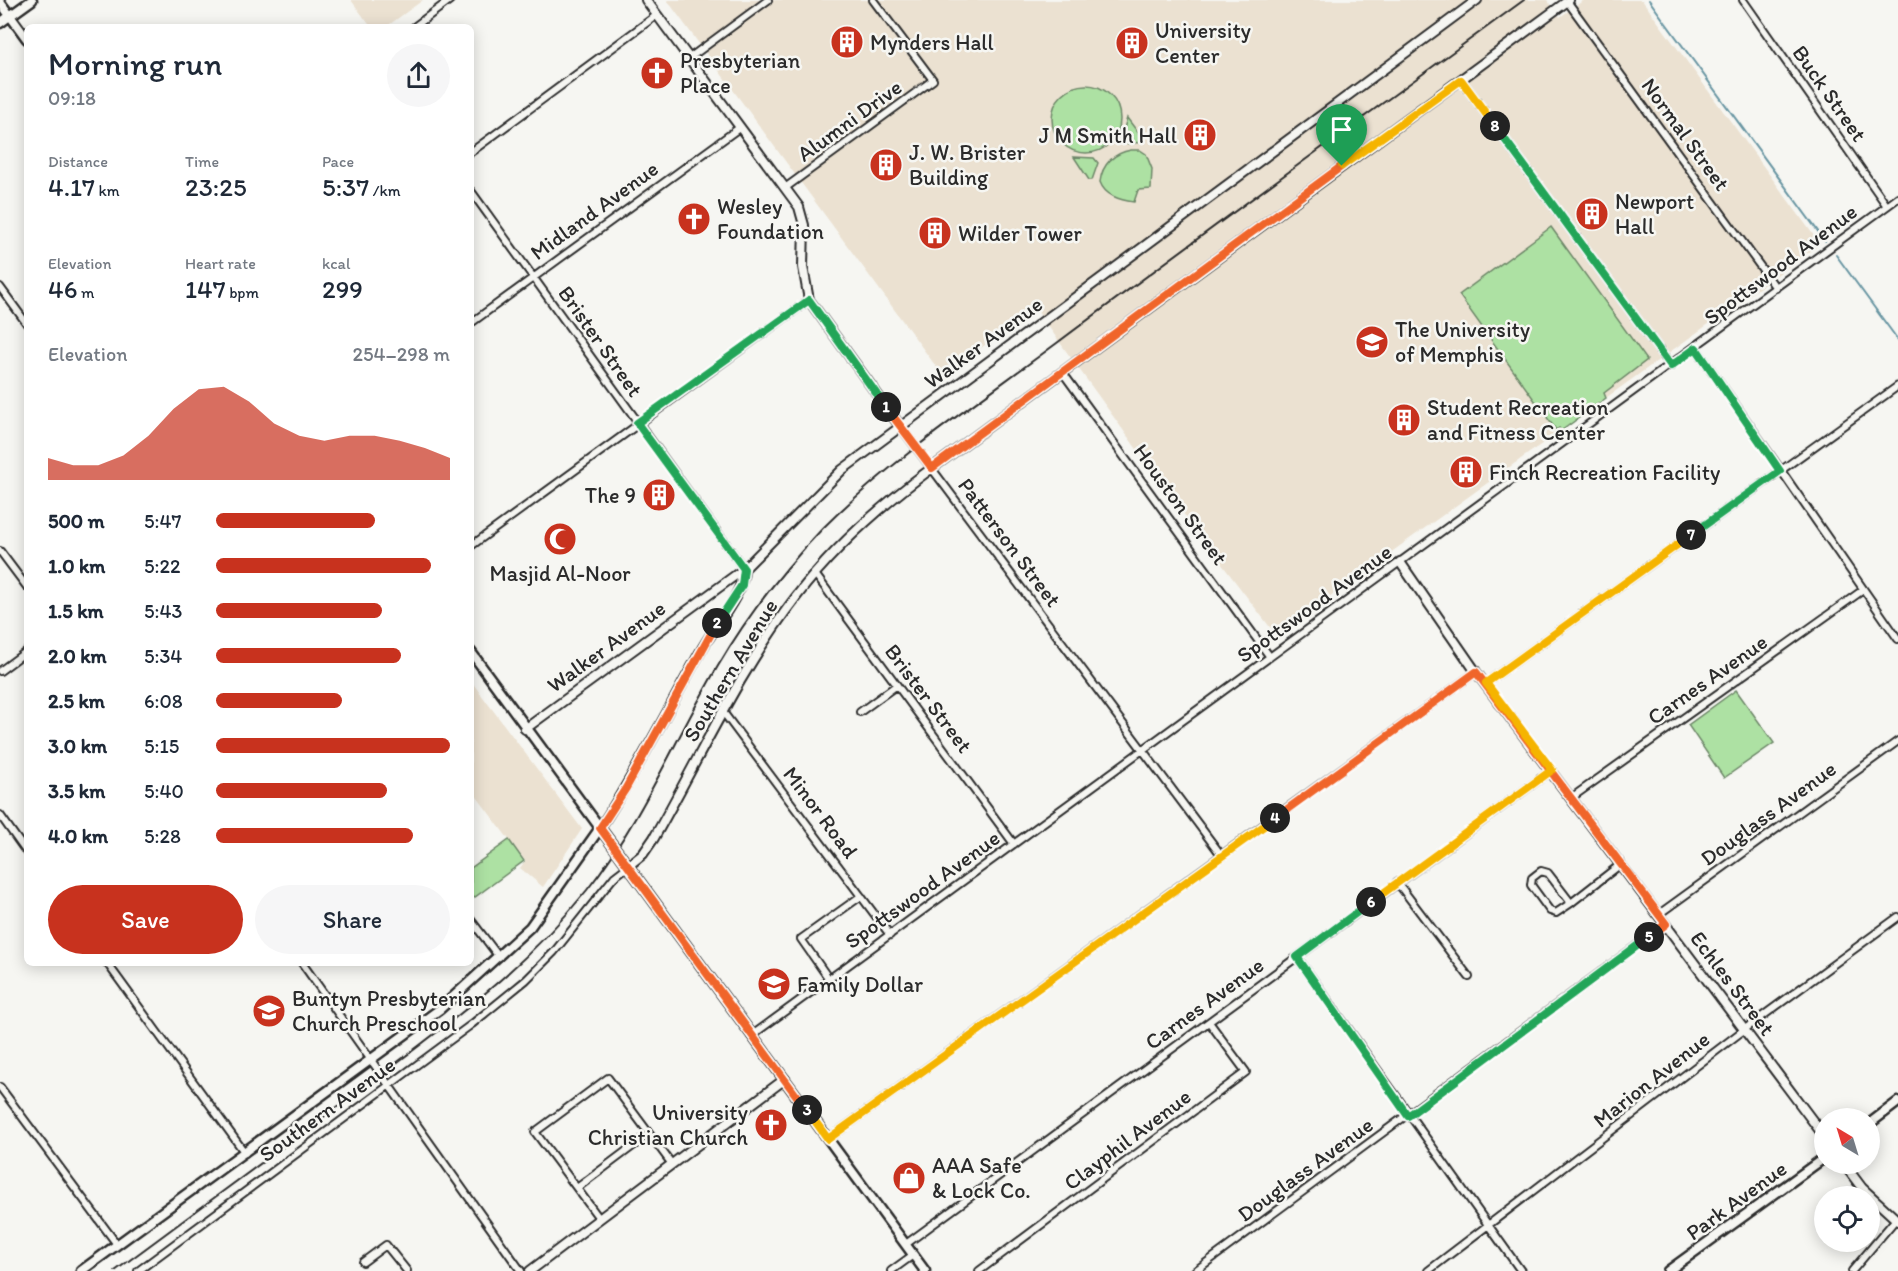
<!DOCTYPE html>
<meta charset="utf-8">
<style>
body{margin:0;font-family:Itim,sans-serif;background:#f6f6f7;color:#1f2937;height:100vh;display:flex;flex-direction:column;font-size:22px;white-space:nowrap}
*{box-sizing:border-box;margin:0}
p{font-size:20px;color:#747a83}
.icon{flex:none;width:33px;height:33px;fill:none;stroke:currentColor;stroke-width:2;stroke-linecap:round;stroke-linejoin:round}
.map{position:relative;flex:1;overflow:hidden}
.side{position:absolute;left:24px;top:24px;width:450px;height:942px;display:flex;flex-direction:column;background:#fff;border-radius:9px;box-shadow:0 3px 15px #0003}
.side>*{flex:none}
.needle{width:39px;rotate:322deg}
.controls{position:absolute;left:1814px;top:1108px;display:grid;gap:12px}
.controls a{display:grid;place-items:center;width:66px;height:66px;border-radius:50%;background:#fff;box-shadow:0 3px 15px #0003;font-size:30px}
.pin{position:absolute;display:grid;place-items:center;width:51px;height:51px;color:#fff;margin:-62px -26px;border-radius:50% 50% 50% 0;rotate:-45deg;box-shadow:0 0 6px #0007}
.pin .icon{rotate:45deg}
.km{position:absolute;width:30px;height:30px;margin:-15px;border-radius:50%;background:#222;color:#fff;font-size:16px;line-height:30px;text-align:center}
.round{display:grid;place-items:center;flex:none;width:63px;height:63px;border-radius:32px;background:#f6f6f7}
.overview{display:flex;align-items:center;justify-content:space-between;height:102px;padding:0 24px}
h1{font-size:33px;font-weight:600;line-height:45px}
.figures{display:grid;grid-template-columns:repeat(3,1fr);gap:9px;height:102px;padding:6px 24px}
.figures div{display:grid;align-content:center}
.figures b{font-size:26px;font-weight:600}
.figures small{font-size:16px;font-weight:400}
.figures p{font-size:16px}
.chart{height:168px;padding:12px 24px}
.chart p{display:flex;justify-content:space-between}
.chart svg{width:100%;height:108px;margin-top:6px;fill:#c8321e;opacity:.7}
.cta{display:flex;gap:12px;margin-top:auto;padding:12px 24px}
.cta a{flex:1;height:69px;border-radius:36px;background:#c8321e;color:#fff;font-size:24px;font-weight:600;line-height:69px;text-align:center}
.cta a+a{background:#f6f6f7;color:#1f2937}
ul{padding:0 24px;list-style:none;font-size:20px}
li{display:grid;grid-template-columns:96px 72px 1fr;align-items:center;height:45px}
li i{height:15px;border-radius:8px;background:#c8321e}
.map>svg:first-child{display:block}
.built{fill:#ebe1d1}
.green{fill:#ade1a3;stroke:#6c8667;stroke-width:1.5}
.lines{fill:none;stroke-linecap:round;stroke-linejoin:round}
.stream{stroke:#6895a2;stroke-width:2}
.minor-casing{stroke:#2b2b2b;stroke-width:10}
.tertiary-casing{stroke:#2b2b2b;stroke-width:12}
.secondary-casing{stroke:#2b2b2b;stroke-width:13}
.minor{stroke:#f6f6f2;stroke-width:6}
.tertiary{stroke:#f6f6f2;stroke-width:8}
.secondary{stroke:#f6f6f2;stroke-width:8}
.rail{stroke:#2b2b2b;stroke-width:2}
.split-1-casing{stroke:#fff;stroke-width:12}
.split-2-casing{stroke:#fff;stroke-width:12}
.split-3-casing{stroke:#fff;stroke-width:12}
.split-4-casing{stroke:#fff;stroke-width:12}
.split-5-casing{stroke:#fff;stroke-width:12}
.split-6-casing{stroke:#fff;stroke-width:12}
.split-7-casing{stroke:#fff;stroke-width:12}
.split-8-casing{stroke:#fff;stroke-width:12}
.split-9-casing{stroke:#fff;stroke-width:12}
.split-1{stroke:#f0652b;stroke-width:8}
.split-2{stroke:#22a559;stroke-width:8}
.split-3{stroke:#f0652b;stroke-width:8}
.split-4{stroke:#f5b400;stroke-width:8}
.split-5{stroke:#f0652b;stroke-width:8}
.split-6{stroke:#22a559;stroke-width:8}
.split-7{stroke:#f5b400;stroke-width:8}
.split-8{stroke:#22a559;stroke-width:8}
.split-9{stroke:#f5b400;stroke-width:8}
.labels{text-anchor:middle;stroke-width:5;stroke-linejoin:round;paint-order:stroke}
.poi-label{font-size:22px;fill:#2b2b2b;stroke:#f6f6f2;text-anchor:start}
.street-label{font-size:22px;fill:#2b2b2b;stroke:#f6f6f2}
</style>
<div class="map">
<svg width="1898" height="1271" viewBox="0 0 1898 1271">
<rect width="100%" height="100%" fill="#f6f6f2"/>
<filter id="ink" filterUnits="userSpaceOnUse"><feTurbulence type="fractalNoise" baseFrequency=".0167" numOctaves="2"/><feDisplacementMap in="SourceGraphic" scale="12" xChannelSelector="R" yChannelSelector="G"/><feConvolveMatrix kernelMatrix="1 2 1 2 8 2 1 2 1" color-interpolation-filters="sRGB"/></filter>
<g filter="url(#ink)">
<path class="built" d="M 351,0 L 423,0 L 386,27 L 371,27 Z
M 667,0 L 1547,0 L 1560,17 L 1584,0 L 1642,0 L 1820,244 L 1276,635 L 1188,520 L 1035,308 L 943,376 Z
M 471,681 L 582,829 L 543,887 L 520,868 L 525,861 L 471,789 Z"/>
<path class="green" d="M1052 119a34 34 0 1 1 68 0a34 34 0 1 1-68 0Z
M 1127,118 L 1143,139 L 1143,142 L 1124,144 L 1121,139 Z
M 1131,150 L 1140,150 L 1146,154 L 1152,169 L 1151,189 L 1138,190 L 1134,202 C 1120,200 1105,196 1100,182 C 1102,164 1114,153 1131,150 Z
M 1074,157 L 1094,158 L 1098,163 L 1092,180 L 1089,180 Z
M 1551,227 L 1647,360 L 1604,393 L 1606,398 L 1561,431 L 1559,428 L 1556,430 L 1459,295 Z
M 1736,690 L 1774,743 L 1724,778 L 1688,725 Z
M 509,840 L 524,861 L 471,900 L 471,868 Z"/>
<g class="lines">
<path class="stream" d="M 1649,0 L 1825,241
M 1836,255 L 1898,340"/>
<g class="minor-casing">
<path id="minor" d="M 1743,0 L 1887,206
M 1567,1 L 1776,288
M 414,27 L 450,0
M 688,59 L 768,0
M 1461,80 L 1671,366
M 471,152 L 657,15
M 785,188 L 933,80 L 873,0
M 471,191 L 744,569
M 0,287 L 27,324
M 471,323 L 739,128
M 1696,348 L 1898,639
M 1063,373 L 1270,657
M 900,426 L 1222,856
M 471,546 L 809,300
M 0,551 L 27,587
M 815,574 L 1014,844
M 0,671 L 27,651
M 1486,683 L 1898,386
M 723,712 L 890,935
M 860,712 L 897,685
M 1571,798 L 1863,590
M 0,815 L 27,853
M 1397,882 L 1469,977
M 1571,903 L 1556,913 L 1550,911 L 1531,885 L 1532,878 L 1541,871 L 1548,873 L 1571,903 L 1621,864
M 1659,914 L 1898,741
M 471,920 L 499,957
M 1297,957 L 1521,1271
M 107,963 L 245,1153
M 302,963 L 521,1271
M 829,979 L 801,939 L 861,896
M 751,1036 L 1898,198
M 0,1087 L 116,1243
M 828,1139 L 1476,672
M 577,1188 L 649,1134
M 599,1218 L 535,1132 L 608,1078 L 671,1163
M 906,1244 L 1552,770
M 363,1262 L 386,1245 L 407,1271
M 138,1271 L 472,1024 L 526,980 L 554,952 L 614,877 L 627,867
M 891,1271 L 913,1255
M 979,1271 L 1246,1072 L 1209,1022
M 1195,1271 L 1666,924
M 1428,1271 L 1745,1029 L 1898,917
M 1852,1271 L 1896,1219"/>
</g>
<g class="tertiary-casing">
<path id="tertiary" d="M 646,0 L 799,207 L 804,225 L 803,267 L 809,300 L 900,426
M 1400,562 L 1476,672 L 1824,1136
M 525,729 L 744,569 L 842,470 L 1477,0
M 600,828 C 638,770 668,709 702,649 C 714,627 744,594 744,569
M 627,867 L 643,854 L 654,838 C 700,757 739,671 796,597 C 834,547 882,505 932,468 L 1569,0
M 1844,1164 L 1862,1188 L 1898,1221
M 530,1271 L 785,1079"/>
</g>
<g class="secondary-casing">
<path id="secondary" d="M 0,2 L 27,39
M 0,23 L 32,0
M 471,652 L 925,1271
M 1869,1124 L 1898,1102
M 81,1271 L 440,1009 L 530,927 L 600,828
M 1668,1271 L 1824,1158"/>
</g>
<use href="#minor" class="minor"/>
<use href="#tertiary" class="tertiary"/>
<use href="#secondary" class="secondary"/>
<path class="rail" d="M 115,1271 C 193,1214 270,1156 348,1099 C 434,1035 519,975 587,890 C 641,822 674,741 718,666 C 747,616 783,570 823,528 C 893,458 978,402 1057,343 C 1212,227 1368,114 1524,0"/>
</g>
</g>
<g class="lines" filter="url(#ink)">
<g class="split-1-casing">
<path id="split-1" d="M 886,407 L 932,468 L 1342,166"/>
</g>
<g class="split-2-casing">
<path id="split-2" d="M 717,623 L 742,585 L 744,569 L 637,423 L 809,300 L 886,407"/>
</g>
<g class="split-3-casing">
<path id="split-3" d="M 717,623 L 626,788 L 600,828 L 807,1110"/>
</g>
<g class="split-4-casing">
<path id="split-4" d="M 807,1110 L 828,1139 L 1275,818"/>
</g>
<g class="split-5-casing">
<path id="split-5" d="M 1275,818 L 1476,672 L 1666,924 L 1649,937"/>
</g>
<g class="split-6-casing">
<path id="split-6" d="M 1371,902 L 1297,957 L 1408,1116 L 1649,937"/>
</g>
<g class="split-7-casing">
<path id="split-7" d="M 1371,902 L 1552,770 L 1486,683 L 1691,535"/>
</g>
<g class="split-8-casing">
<path id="split-8" d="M 1495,126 L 1671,366 L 1696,348 L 1780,471 L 1691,535"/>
</g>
<g class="split-9-casing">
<path id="split-9" d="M 1342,166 L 1461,80 L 1495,126"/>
</g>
<use href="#split-1" class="split-1"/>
<use href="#split-2" class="split-2"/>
<use href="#split-3" class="split-3"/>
<use href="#split-4" class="split-4"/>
<use href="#split-5" class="split-5"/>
<use href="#split-6" class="split-6"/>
<use href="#split-7" class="split-7"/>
<use href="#split-8" class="split-8"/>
<use href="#split-9" class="split-9"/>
</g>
<defs>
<g id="building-disc" transform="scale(1.725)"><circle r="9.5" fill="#c8321e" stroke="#f6f6f2"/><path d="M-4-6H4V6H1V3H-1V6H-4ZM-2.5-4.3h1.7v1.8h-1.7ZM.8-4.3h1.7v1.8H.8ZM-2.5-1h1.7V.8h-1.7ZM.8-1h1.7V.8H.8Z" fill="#fff"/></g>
<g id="church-disc" transform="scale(1.725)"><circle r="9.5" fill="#c8321e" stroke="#f6f6f2"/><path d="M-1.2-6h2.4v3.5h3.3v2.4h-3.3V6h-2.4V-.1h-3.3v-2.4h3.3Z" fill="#fff"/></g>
<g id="university-disc" transform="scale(1.725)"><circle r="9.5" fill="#c8321e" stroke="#f6f6f2"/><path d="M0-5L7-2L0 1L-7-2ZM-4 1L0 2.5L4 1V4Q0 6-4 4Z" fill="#fff"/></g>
<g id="mosque-disc" transform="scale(1.725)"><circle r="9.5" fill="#c8321e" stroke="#f6f6f2"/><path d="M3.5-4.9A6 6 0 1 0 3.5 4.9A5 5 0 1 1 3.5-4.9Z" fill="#fff"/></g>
<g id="school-disc" transform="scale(1.725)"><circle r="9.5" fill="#c8321e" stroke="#f6f6f2"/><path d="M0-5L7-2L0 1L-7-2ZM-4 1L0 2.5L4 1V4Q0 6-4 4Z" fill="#fff"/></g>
<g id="shop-disc" transform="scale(1.725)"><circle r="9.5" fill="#c8321e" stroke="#f6f6f2"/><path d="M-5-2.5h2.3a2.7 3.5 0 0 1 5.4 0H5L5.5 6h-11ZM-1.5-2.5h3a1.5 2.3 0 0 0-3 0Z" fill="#fff"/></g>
</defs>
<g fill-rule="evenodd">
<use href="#building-disc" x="847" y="42"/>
<use href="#building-disc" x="1132" y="43"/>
<use href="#church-disc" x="657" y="73"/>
<use href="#building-disc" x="1200" y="135"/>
<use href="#building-disc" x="886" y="165"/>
<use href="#building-disc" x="1592" y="214"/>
<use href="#church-disc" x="694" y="219"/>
<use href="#building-disc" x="935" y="233"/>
<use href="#university-disc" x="1372" y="342"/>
<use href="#building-disc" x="1404" y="420"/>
<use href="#building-disc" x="1466" y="472"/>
<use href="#building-disc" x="659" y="495"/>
<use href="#mosque-disc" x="560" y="539"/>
<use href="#school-disc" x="774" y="984"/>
<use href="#school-disc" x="269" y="1011"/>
<use href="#church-disc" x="771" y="1125"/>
<use href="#shop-disc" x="909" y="1178"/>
</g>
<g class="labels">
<g class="poi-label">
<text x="1155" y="38">University<tspan x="1155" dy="25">Center</tspan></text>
<text x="870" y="50">Mynders Hall</text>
<text x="680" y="68">Presbyterian<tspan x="680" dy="25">Place</tspan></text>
<text x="1177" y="143" text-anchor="end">J M Smith Hall</text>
<text x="909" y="160">J. W. Brister<tspan x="909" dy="25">Building</tspan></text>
<text x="1615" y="209">Newport<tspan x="1615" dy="25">Hall</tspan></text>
<text x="717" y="214">Wesley<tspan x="717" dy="25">Foundation</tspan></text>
<text x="958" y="241">Wilder Tower</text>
<text x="1395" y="337">The University<tspan x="1395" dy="25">of Memphis</tspan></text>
<text x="1427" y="415">Student Recreation<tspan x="1427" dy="25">and Fitness Center</tspan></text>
<text x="1489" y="480">Finch Recreation Facility</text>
<text x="636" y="503" text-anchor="end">The 9</text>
<text x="560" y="581" text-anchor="middle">Masjid Al-Noor</text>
<text x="797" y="992">Family Dollar</text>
<text x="292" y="1006">Buntyn Presbyterian<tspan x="292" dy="25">Church Preschool</tspan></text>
<text x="748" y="1120" text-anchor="end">University<tspan x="748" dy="25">Christian Church</tspan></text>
<text x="932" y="1173">AAA Safe<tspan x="932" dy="25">&amp; Lock Co.</tspan></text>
</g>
<g class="street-label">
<text transform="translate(1830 93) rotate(55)" y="8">Buck Street</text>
<text transform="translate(849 120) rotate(-36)" y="8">Alumni Drive</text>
<text transform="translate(1686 134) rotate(54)" y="8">Normal Street</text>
<text transform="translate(594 210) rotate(-36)" y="8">Midland Avenue</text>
<text transform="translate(1780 264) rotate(-37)" y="8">Spottswood Avenue</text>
<text transform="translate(601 341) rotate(55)" y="8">Brister Street</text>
<text transform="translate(983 342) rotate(-36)" y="8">Walker Avenue</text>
<text transform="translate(1181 504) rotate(54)" y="8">Houston Street</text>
<text transform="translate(1010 542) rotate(53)" y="8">Patterson Street</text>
<text transform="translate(1314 603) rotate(-36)" y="8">Spottswood Avenue</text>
<text transform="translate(606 646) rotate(-36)" y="8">Walker Avenue</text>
<text transform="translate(730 670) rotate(-59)" y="8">Southern Avenue</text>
<text transform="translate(1707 679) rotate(-35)" y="8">Carnes Avenue</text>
<text transform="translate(929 698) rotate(53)" y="8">Brister Street</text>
<text transform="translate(821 812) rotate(53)" y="8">Minor Road</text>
<text transform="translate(1768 813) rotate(-36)" y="8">Douglass Avenue</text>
<text transform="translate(922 889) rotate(-36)" y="8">Spottswood Avenue</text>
<text transform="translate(1733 983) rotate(53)" y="8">Echles Street</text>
<text transform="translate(1204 1003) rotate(-36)" y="8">Carnes Avenue</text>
<text transform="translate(1651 1079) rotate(-38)" y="8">Marion Avenue</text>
<text transform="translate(327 1109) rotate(-36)" y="8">Southern Avenue</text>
<text transform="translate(1127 1139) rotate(-37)" y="8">Clayphil Avenue</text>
<text transform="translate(1305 1169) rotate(-36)" y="8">Douglass Avenue</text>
<text transform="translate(1736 1200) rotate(-36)" y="8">Park Avenue</text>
</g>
</g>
</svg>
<div class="controls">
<a><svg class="needle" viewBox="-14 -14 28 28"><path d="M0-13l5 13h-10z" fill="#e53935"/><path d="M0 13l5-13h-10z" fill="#747a83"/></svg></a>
<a><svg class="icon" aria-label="locate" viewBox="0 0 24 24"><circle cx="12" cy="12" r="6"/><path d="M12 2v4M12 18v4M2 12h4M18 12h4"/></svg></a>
</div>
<div class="pin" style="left:1342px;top:166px;background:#1e9e55"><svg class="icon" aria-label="arrive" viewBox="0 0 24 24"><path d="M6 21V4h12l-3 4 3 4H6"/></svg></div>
<b class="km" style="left:886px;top:407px">1</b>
<b class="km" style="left:717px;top:623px">2</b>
<b class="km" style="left:807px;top:1110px">3</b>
<b class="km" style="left:1275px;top:818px">4</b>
<b class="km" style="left:1649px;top:937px">5</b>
<b class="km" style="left:1371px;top:902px">6</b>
<b class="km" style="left:1691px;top:535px">7</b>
<b class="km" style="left:1495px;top:126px">8</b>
<section class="side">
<div class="overview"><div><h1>Morning run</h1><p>09:18</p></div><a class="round"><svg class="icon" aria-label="share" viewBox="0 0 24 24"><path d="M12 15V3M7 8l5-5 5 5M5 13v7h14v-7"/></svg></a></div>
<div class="figures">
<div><p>Distance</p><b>4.17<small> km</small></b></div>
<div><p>Time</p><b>23:25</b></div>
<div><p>Pace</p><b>5:37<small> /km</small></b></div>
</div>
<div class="figures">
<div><p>Elevation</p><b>46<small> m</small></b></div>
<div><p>Heart rate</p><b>147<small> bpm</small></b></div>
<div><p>kcal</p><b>299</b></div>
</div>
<div class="chart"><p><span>Elevation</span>254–298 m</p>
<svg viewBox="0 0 160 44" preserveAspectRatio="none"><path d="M0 44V35L10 38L20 38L30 34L40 26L50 15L60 7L70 6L80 12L90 21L100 26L110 28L120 26L130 26L140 28L150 31L160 35V44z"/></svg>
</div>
<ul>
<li><b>500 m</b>5:47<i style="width:68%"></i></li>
<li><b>1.0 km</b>5:22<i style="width:92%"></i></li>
<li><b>1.5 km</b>5:43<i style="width:71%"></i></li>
<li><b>2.0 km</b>5:34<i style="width:79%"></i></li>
<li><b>2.5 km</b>6:08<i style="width:54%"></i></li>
<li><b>3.0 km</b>5:15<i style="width:100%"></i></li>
<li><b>3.5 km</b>5:40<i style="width:73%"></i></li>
<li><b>4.0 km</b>5:28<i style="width:84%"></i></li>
</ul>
<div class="cta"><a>Save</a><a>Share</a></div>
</section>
</div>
